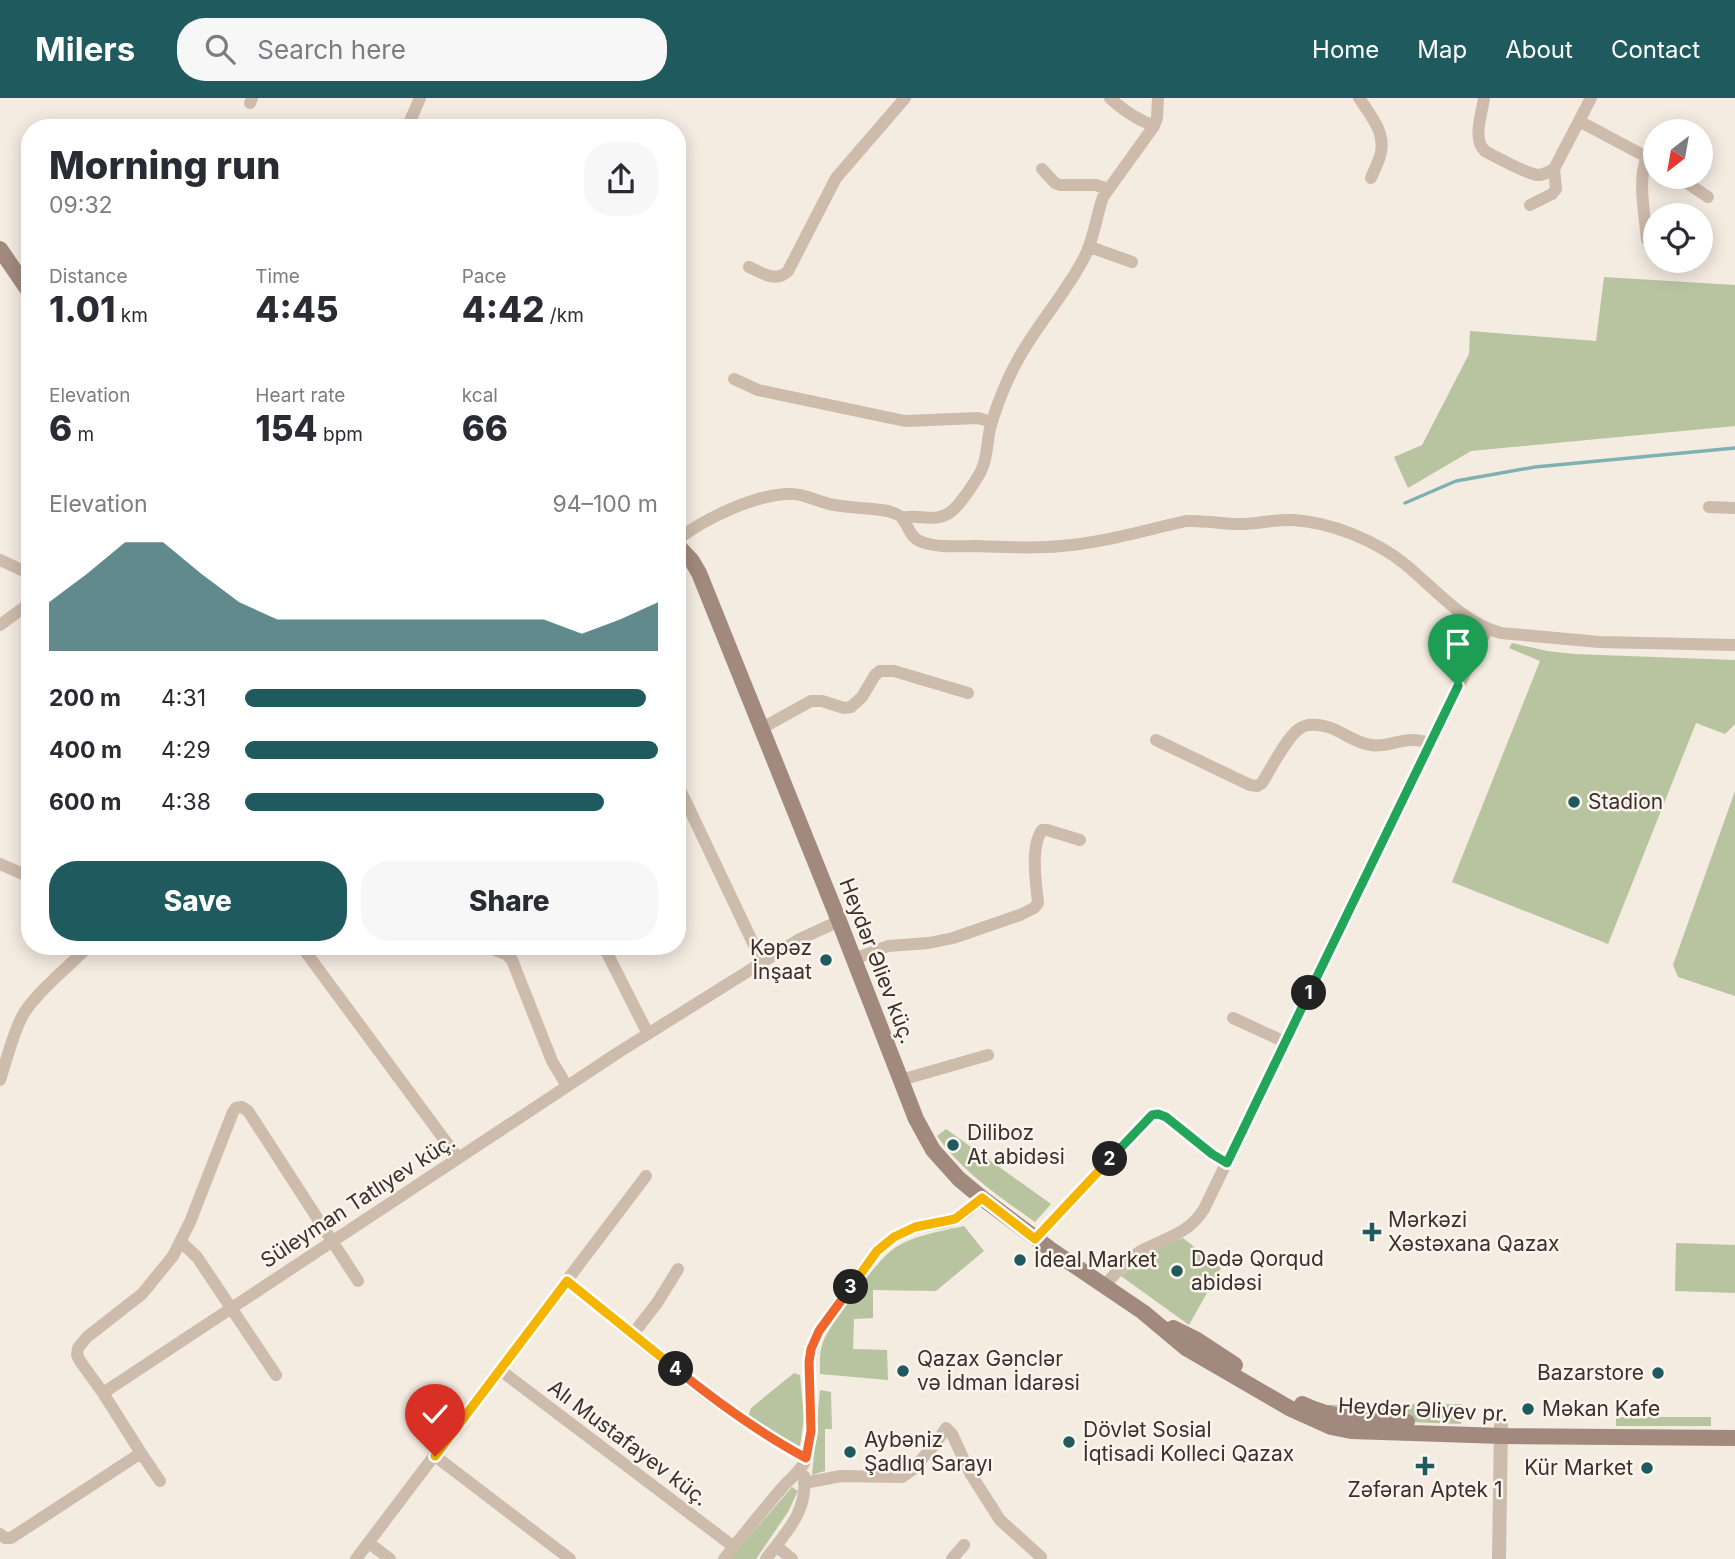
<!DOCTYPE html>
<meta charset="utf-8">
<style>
body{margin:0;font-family:Inter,sans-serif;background:#f7f7f7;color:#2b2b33;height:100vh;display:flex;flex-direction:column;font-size:26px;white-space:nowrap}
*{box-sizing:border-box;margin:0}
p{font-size:23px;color:#7c7c81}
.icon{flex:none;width:38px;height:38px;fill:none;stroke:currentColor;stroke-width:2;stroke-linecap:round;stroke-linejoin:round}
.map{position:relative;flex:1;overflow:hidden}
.details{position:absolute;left:21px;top:21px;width:665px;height:836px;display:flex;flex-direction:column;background:#fff;border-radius:28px;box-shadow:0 4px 18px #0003}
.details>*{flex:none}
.needle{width:46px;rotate:211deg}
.controls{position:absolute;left:1643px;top:21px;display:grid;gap:14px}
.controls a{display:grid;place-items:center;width:70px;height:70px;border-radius:50%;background:#fff;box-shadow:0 4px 18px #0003;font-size:35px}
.pin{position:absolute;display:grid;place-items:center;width:60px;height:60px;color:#fff;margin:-72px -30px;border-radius:50% 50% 50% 0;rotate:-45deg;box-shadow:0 0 7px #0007}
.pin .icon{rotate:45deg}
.km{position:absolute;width:35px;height:35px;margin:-18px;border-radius:50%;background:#222;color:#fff;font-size:19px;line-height:35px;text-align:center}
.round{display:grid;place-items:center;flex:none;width:74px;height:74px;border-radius:28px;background:#f7f7f7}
.summary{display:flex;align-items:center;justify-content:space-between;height:119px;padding:0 28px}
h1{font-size:38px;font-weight:800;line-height:52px}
.metrics{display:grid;grid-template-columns:repeat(3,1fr);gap:10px;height:119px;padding:7px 28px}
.metrics div{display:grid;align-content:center}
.metrics b{font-size:35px;font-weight:800}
.metrics small{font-size:19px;font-weight:400}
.metrics p{font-size:19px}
.chart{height:196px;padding:14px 28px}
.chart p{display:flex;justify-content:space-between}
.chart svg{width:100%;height:126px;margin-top:7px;fill:#1f5a5e;opacity:.7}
.button{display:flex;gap:14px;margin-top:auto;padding:14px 28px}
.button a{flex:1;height:80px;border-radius:28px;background:#1f5a5e;color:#fff;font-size:28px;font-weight:800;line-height:80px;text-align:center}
.button a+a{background:#f7f7f7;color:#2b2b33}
ul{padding:0 28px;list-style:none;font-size:23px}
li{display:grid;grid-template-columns:112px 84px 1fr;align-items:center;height:52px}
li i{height:18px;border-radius:9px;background:#1f5a5e}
header{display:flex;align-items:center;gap:42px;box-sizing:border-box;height:98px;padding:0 35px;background:#1f5a5e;color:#fff}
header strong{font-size:33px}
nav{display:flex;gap:38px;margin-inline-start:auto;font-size:24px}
.search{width:490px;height:63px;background:#f7f7f7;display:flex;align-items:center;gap:18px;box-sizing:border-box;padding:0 24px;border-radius:28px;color:#7c7c81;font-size:26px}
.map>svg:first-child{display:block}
.green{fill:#b8c4a0}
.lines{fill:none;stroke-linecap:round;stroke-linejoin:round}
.stream{stroke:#7fb0b2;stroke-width:3.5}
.minor{stroke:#cdbbac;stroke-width:12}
.tertiary{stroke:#cdbbac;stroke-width:14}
.secondary{stroke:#a18a7d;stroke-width:16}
.split-1-casing{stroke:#fff;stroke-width:14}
.split-2-casing{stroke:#fff;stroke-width:14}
.split-3-casing{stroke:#fff;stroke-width:14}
.split-4-casing{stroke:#fff;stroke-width:14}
.split-5-casing{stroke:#fff;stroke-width:14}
.split-1{stroke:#22a559;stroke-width:9}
.split-2{stroke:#22a559;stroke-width:9}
.split-3{stroke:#f5b400;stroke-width:9}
.split-4{stroke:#f0652b;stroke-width:9}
.split-5{stroke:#f5b400;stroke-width:9}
.poi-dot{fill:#1f5a5e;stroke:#fbf5ee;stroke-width:2.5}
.labels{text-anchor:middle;stroke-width:5;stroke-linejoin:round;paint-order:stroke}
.poi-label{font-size:21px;fill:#3b302b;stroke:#fbf5ee;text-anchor:start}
.street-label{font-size:21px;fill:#3b302b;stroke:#fbf5ee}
</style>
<header>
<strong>Milers</strong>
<div class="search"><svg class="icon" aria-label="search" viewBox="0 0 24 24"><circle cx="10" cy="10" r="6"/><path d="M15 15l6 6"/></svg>Search here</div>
<nav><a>Home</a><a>Map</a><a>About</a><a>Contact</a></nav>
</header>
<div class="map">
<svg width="1735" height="1461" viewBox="0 0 1735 1461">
<rect width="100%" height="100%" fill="#f4ebe1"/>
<path class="green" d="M 1604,179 L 1735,187 L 1735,328 L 1471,353 L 1408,390 L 1394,359 L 1422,347 L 1469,256 L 1470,233 L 1596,243 Z
M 1512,545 L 1547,553 L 1574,556 L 1735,562 L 1735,626 L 1725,636 L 1696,625 L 1608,846 L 1452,784 L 1540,563 L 1509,550 Z
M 1735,693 L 1735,898 L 1678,879 L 1673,867 Z
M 946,1031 L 1051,1106 L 1035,1124 C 1000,1099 962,1074 937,1038 Z
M 964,1128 L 984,1153 L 936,1193 L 873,1192 L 873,1220 L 854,1221 L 853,1251 L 887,1252 L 888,1282 L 820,1276 C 820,1265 819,1254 823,1244 C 831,1224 875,1165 892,1152 C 910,1138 942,1133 964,1128 Z
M 1183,1140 L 1221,1170 L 1189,1227 L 1121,1178 C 1140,1161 1159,1148 1183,1140 Z
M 1676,1145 L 1735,1147 L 1735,1195 L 1675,1193 Z
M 794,1275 L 800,1277 L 804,1319 L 800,1349 L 774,1337 L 748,1319 L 751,1310 Z
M 820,1292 L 831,1294 L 832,1331 L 825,1331 L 825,1373 L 812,1377 Z
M 1461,1306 L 1461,1326 L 1353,1322 L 1322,1307 Z
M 1616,1319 L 1711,1319 L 1711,1328 L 1616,1328 Z
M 792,1389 L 798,1393 L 788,1414 L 756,1461 L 730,1461 Z"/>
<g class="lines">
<path class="stream" d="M 1405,405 L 1456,383 L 1535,369 L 1735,350"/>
<path class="minor" d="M 1110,0 C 1124,13 1136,21 1154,28
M 1359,0 C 1371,18 1387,36 1380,58 C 1378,65 1374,73 1371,80
M 1484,0 C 1482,16 1472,41 1485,53 C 1498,60 1525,75 1538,77 C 1544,77 1549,74 1554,71 L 1591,0
M 250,5 L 252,0
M 1579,23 L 1656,64
M 407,30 L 420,0
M 1042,71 L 1055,85 L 1060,87 L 1096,87 L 1108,91
M 1678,79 L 1708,99
M 1530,107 L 1552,96 L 1556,91 L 1554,71
M 1647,142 C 1645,117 1637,82 1647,59
M 1090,149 L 1132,164
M 749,169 C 762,175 776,185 788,173 L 836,80 L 905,0
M 734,281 L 758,292 L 905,323 L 978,320 L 992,324
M 1709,409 L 1735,410
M 902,420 C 920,415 936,427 953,412 C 961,405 980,378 983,368 C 988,355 987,340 991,327 C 998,303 1008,279 1020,258 C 1039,224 1066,195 1084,160 C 1094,141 1096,119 1103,99 L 1154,28 L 1157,20 L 1158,0
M 677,442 C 704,421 757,395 792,396 C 806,396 820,405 834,407 C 852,410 870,410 888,413 C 893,415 899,416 902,420 C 909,429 910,440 922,444 C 938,450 959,448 975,448 C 1004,449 1032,451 1061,448 C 1103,445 1145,432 1186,423 C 1204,422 1222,426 1240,426 C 1258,426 1275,421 1293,422 C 1331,424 1377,443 1406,467 C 1435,491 1463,525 1501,535 L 1599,544 L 1735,547
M 0,462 L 30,476
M 0,527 L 30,505
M 762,630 L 811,603 L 822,603 L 844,610 L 851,609 L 862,599 L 875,577 L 880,573 L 894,573 L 968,595
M 1156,642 L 1250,687 L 1257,688 L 1262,685 C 1271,671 1286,640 1299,631 C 1308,624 1321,627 1331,630 C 1344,635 1356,645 1371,647 C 1386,650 1399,641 1414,642 C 1419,642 1425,644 1430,645
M 677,685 L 762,864
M 0,766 L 30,779
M 302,849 L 458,1060
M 487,849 L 506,856 L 512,862 L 552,963 L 567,988
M 604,849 L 648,936
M 854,861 L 888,848 L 929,845 L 953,840 L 1020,817 L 1034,810 L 1038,805 C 1036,784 1030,749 1042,732 L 1047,732 L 1080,742
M 1233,920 L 1285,944
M 0,982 C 6,964 14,931 24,915 C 38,893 69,868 88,849
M 901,982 L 988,957
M 1036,1141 L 1152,1017 L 1158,1016 L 1166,1019 L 1212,1056 L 1227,1065
M 181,1144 L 197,1159 L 276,1277
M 567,1183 C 643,1244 718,1315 806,1359
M 1105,1187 C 1116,1175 1126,1162 1141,1153 C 1165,1140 1189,1136 1204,1111 L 1430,645 L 1487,531
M 633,1236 L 657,1205 L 678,1171
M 500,1272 L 734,1449
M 103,1295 L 80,1263 L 77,1257 L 78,1250 L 87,1239 L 142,1196 L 173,1158 L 190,1124 L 233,1014 L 236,1010 L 242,1009 L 248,1013 L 358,1183
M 141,1355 L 160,1383
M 435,1358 L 570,1461
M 804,1385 L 841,1378 L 902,1379 L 912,1372 L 936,1345 L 946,1330 L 952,1336 L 970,1375 L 1000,1422 L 1041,1459
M 0,1436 L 5,1440 L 11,1440 L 141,1355 L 103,1295 L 619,954 L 798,842 L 839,823
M 369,1445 L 390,1461
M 776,1448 L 792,1461
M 356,1461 L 646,1078
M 724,1461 C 743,1437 762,1413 782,1390 C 790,1380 802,1373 806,1361 C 820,1319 798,1273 819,1233 C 841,1202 870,1151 904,1134 C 919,1126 935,1128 952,1123 C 963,1119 973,1108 982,1100
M 766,1461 C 786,1434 808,1414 804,1378
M 952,1461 L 964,1447"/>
<path class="tertiary" d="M 1499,1461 L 1501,1327"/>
<path class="secondary" d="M 0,151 L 30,195
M 677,447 L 692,463 L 699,475 L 839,823 L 916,1021 L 933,1052 L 959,1081 L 982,1100 L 1050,1151 L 1143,1214 L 1186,1250 L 1291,1311 L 1331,1329 L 1351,1333 L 1502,1338 L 1735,1340
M 1173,1230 L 1197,1242 L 1235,1267
M 1302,1306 C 1334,1322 1372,1323 1407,1324"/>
</g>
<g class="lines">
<g class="split-1-casing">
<path id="split-1" d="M 1309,895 L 1458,588"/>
</g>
<g class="split-2-casing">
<path id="split-2" d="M 1110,1061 L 1152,1017 L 1158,1016 L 1166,1019 L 1212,1056 L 1227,1065 L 1309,895"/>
</g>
<g class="split-3-casing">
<path id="split-3" d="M 851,1189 L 877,1153 L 894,1139 L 915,1129 L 955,1121 L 982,1100 L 1035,1141 L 1110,1061"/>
</g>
<g class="split-4-casing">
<path id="split-4" d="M 676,1271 C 717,1304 759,1335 806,1360 L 811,1333 L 809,1264 L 811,1251 L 819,1233 L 851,1189"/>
</g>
<g class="split-5-casing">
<path id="split-5" d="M 435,1358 L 567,1183 L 676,1271"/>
</g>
<use href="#split-1" class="split-1"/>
<use href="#split-2" class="split-2"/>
<use href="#split-3" class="split-3"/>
<use href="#split-4" class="split-4"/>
<use href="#split-5" class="split-5"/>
</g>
<g class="poi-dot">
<circle cx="1574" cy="704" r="7"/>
<circle cx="826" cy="862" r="7"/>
<circle cx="953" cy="1047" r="7"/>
<path d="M1368.5 1123.5h7v7h7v7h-7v7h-7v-7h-7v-7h7z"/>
<circle cx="1020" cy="1162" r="7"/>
<circle cx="1177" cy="1173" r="7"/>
<circle cx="903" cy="1273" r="7"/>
<circle cx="1658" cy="1275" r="7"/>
<circle cx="1528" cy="1311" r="7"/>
<circle cx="1069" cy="1344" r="7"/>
<circle cx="850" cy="1354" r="7"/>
<path d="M1421.5 1357.5h7v7h7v7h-7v7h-7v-7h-7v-7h7z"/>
<circle cx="1647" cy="1370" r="7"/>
</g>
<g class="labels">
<g class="poi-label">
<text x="1588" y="711">Stadion</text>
<text x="812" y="857" text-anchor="end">Kəpəz<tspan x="812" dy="24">İnşaat</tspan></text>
<text x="967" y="1042">Diliboz<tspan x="967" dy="24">At abidəsi</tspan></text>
<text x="1388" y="1129">Mərkəzi<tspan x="1388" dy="24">Xəstəxana Qazax</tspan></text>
<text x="1191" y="1168">Dədə Qorqud<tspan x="1191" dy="24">abidəsi</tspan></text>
<text x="1034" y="1169">İdeal Market</text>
<text x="917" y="1268">Qazax Gənclər<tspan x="917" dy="24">və İdman İdarəsi</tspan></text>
<text x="1644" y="1282" text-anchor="end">Bazarstore</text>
<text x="1542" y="1318">Məkan Kafe</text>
<text x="1083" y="1339">Dövlət Sosial<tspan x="1083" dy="24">İqtisadi Kolleci Qazax</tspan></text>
<text x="864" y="1349">Aybəniz<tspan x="864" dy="24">Şadlıq Sarayı</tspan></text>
<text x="1633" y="1377" text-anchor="end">Kür Market</text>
<text x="1425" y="1399" text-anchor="middle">Zəfəran Aptek 1</text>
</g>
<g class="street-label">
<text transform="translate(877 863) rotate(69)" y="7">Heydər Əliev küç.</text>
<text transform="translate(358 1103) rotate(-33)" y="7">Süleyman Tatlıyev küç.</text>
<text transform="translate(1423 1312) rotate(3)" y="7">Heydər Əliyev pr.</text>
<text transform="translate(628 1345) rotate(37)" y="7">Alı Mustafayev küç.</text>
</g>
</g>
</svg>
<div class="controls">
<a><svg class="needle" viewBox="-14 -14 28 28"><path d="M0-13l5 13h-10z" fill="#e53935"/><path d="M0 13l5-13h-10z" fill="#7c7c81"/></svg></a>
<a><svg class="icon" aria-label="locate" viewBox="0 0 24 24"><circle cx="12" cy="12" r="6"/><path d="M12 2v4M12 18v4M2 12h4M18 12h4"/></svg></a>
</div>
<div class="pin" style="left:1458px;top:588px;background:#1e9e55"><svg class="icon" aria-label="arrive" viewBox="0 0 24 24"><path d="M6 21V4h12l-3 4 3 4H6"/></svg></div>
<div class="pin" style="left:435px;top:1358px;background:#d93025"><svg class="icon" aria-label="check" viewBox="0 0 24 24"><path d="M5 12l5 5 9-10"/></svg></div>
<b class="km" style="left:1309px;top:895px">1</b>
<b class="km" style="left:1110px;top:1061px">2</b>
<b class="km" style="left:851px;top:1189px">3</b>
<b class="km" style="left:676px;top:1271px">4</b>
<section class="details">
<div class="summary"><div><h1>Morning run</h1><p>09:32</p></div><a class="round"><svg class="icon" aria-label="share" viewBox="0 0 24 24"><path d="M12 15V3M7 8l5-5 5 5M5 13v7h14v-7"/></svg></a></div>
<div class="metrics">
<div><p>Distance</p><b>1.01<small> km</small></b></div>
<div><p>Time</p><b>4:45</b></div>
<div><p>Pace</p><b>4:42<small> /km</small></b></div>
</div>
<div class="metrics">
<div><p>Elevation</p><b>6<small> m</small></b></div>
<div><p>Heart rate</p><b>154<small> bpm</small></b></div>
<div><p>kcal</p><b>66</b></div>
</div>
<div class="chart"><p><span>Elevation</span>94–100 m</p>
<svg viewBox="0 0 160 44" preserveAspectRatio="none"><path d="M0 44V27L10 17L20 6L30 6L40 17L50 27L60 33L70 33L80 33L90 33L100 33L110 33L120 33L130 33L140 38L150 33L160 27V44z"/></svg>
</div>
<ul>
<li><b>200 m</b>4:31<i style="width:97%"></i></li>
<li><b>400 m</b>4:29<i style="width:100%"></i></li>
<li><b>600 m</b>4:38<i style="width:87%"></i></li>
</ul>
<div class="button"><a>Save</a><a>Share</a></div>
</section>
</div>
